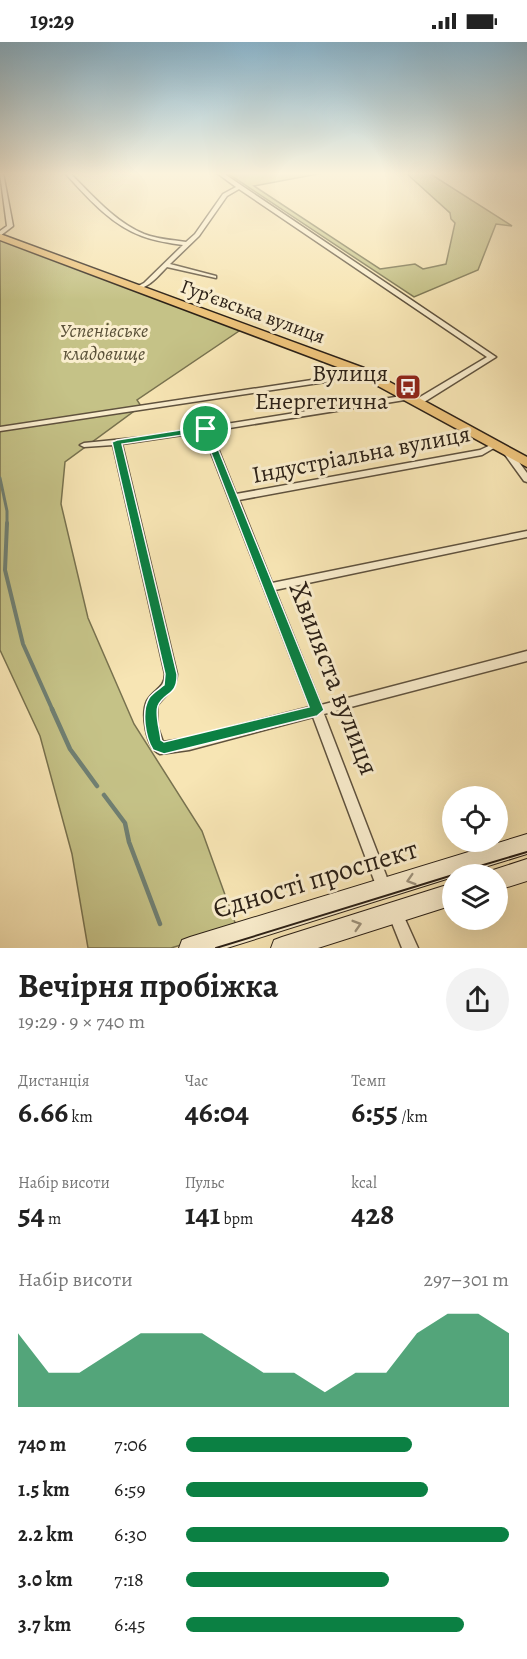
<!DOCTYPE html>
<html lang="uk">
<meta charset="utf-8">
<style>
body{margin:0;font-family:Alegreya,serif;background:#f2f2f2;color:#222;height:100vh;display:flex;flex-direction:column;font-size:22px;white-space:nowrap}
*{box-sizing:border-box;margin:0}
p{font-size:20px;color:#767676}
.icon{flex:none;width:33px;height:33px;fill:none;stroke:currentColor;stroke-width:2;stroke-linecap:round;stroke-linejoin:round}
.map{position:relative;height:906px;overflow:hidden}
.sheet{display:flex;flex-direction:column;background:#fff;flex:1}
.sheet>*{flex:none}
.tools{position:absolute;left:442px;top:744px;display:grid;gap:12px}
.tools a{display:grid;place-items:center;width:66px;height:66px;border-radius:50%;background:#fff;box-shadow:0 6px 24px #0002;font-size:30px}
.pin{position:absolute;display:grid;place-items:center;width:51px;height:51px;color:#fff;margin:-26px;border:3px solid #fff;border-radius:50%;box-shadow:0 2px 6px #0007}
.round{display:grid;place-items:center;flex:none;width:63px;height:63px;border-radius:32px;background:#f2f2f2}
.overview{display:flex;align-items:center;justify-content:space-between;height:102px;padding:0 18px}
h1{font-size:33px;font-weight:600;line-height:45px}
.stats{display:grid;grid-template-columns:repeat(3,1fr);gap:9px;height:102px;padding:6px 18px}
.stats div{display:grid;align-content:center}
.stats b{font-size:30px;font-weight:600}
.stats small{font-size:16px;font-weight:400}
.stats p{font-size:16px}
.chart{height:168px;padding:12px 18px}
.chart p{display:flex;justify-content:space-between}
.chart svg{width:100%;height:108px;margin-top:6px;fill:#0b8043;opacity:.7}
ul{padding:0 18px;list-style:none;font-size:20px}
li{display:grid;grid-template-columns:96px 72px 1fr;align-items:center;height:45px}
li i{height:15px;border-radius:8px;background:#0b8043}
.status{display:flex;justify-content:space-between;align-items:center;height:42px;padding:0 30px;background:#fff;direction:ltr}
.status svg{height:16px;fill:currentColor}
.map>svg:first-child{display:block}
.green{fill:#c5c287;stroke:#78724f;stroke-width:1.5}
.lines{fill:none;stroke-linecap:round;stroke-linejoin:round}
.stream-far2{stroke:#708073;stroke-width:3}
.stream-far1{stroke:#708073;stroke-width:4}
.stream{stroke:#708073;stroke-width:4.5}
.minor-casing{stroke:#5f523e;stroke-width:3}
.secondary-casing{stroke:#2c2117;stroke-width:2}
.trunk-casing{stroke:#2c2117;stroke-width:3}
.minor{fill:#faeece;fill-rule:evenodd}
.secondary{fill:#faeece;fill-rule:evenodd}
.trunk{fill:#ecc27a;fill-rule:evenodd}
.tram{stroke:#2c2117;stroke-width:2}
.oneway{stroke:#9d927c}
.route{fill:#0b8043;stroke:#fff;stroke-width:1.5;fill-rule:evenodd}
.labels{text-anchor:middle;stroke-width:6;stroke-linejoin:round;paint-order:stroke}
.far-street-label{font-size:20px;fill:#2c2117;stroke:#faeece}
.far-park-label{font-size:20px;font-style:italic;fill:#5a5139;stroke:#faeece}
.poi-label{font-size:24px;fill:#2c2117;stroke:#faeece;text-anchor:end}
.street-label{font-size:24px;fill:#2c2117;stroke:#faeece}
.near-street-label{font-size:28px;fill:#2c2117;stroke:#faeece}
</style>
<div class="status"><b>19:29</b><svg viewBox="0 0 49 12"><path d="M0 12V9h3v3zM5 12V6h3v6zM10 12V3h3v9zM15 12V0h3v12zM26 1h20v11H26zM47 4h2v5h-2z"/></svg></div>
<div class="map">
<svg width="527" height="906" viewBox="0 0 527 906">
<rect width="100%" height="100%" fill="#f7e5b4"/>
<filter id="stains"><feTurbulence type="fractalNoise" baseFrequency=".00333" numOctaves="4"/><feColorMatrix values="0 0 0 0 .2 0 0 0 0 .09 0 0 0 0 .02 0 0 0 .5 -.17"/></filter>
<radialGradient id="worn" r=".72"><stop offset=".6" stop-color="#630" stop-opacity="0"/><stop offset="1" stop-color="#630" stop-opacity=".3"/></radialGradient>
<path class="green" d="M 227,131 L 323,131 L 254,144 L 380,227 L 415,222 L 423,227 L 446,222 L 455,181 L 451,177 L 450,171 L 406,131 L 429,131 L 512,184 L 496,182 L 478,228 L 414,255 Z
M 0,198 L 242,287 L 137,358 L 141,364 L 65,420 L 61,462 L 88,576 L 134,682 L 202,789 L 237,886 L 171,906 L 88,906 L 72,812 L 40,694 L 0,608 Z"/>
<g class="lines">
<path class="stream-far2" d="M 0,436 L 7,469 L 7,482"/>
<path class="stream-far1" d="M 7,481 L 5,528 L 23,602 L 53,669"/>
<path class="stream" d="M 52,667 L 70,707 L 97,744
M 104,753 L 125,781 L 129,800 L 160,882"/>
<g class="minor-casing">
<path id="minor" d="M 0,131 L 3,131 L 13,184 L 0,194 L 0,189 L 7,184 Z
M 65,131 L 70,131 C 92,153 115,180 144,192 C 157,197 172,198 186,200 L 195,192 L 223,152 L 236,145 L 217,131 L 223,131 L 496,315 L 421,362 L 415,362 L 414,360 L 415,358 L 487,315 L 239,147 L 227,154 L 199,194 L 170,222 L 216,234 L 216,236 L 167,225 C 158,234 149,246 136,247 L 136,245 L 144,241 L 183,203 C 169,201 155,199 142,194 C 111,183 86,154 65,131 Z
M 360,327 L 363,327 L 363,331 L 339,338 L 0,389 L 0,385 L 338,334 Z
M 408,353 L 411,353 L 411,357 L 211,389 L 236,452 L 480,408 L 495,401 L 499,403 L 482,413 L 239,458 L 272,541 L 527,489 L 527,495 L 275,548 L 321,663 L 527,609 L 527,619 L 324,672 L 391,846 L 389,851 L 384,853 L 379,851 L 377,846 L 313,675 L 189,708 L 160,712 C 146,706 141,672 147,659 C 153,647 165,647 165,632 L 113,403 L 84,405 L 80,403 L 84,401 L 144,395 ZM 203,390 L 310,665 L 189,696 L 163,700 L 157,683 L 157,664 C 165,652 176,648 177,632 L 122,402 Z
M 507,407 L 510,408 L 527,431 L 527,440 L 524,439 L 503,410 Z
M 395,864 L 400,866 L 418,906 L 402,906 L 388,871 L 390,866 Z"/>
</g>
<g class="secondary-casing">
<path id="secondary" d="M 527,792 L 527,812 L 462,832 L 453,832 L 453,835 L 227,906 L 179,906 L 182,898 L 190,895 Z
M 527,817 L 527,839 L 498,848 L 498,832 L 489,832 L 490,829 Z
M 453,841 L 453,863 L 318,906 L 271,906 L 274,898 L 282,895 Z"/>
</g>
<g class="trunk-casing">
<path id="trunk" d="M 0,192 L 364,326 L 527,415 L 527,425 L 356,332 L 0,198 Z"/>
</g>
<use href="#minor" class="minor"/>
<use href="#secondary" class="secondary"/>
<use href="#trunk" class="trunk"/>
<path class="tram" d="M 453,832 L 527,810
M 216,906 L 453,833"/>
</g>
<defs><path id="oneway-chevron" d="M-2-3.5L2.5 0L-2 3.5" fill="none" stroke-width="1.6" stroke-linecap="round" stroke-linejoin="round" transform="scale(1.5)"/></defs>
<g class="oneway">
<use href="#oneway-chevron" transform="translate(411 838) rotate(163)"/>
<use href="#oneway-chevron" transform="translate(357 883) rotate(-17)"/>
</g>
<linearGradient id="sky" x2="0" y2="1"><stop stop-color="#8ab8d2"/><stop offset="0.51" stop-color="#fbf3dd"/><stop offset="1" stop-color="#fbf3dd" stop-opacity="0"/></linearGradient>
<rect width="527" height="258" fill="url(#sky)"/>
<path class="route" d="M 206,384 L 210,387 L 324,668 L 317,674 L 164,712 L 153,708 C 145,695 141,669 149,656 C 152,651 159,647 164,643 L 165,632 L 112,400 L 117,398 ZM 203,390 L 309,665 L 164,700 L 161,698 C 160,688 155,673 158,664 C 164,650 178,654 177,632 L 122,402 Z"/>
<defs>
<g id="bus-square" transform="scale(1.35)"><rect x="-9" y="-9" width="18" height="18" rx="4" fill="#8f2418" stroke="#faeece"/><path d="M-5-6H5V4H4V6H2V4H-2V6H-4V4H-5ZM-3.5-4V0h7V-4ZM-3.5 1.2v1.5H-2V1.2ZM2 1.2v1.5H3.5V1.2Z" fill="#fff"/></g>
</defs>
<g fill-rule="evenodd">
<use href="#bus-square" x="408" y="345"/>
</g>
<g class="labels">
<g class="far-street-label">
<text transform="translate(253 269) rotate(20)" y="7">Гур’євська вулиця</text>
</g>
<g class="far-park-label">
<text x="104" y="295">Успенівське<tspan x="104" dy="23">кладовище</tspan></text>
</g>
<g class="poi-label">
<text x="388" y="339">Вулиця<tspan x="388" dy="28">Енергетична</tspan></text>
</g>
<g class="street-label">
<text transform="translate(361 412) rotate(-11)" y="8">Індустріальна вулиця</text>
</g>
<g class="near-street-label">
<text transform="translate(335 636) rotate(69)" y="10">Хвиляста вулиця</text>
<text transform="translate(315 836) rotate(-17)" y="10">Єдності проспект</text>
</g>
</g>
<rect width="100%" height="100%" filter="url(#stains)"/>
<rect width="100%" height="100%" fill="url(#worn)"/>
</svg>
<div class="tools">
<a><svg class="icon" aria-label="locate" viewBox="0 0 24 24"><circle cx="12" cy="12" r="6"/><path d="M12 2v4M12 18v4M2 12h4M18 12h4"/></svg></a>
<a><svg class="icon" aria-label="layers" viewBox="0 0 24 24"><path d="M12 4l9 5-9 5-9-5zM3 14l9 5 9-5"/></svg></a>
</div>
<div class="pin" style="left:206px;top:387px;background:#1e9e55"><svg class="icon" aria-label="arrive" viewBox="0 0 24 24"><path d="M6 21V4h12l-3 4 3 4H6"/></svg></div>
</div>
<section class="sheet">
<div class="overview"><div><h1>Вечірня пробіжка</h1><p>19:29 · 9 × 740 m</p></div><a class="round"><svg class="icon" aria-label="share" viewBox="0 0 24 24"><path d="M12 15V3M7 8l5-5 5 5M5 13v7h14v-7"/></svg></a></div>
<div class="stats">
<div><p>Дистанція</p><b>6.66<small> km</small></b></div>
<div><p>Час</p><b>46:04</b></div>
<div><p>Темп</p><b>6:55<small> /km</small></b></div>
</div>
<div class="stats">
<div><p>Набір висоти</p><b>54<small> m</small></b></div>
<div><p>Пульс</p><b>141<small> bpm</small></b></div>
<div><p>kcal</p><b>428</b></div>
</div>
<div class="chart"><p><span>Набір висоти</span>297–301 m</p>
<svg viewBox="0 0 160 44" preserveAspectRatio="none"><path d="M0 44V14L10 30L20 30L30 22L40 14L50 14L60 14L70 22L80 30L90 30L100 38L110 30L120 30L130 14L140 6L150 6L160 14V44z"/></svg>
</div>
<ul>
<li><b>740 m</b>7:06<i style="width:70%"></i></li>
<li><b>1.5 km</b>6:59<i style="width:75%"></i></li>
<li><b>2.2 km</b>6:30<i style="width:100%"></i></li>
<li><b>3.0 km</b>7:18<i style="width:63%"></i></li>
<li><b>3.7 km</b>6:45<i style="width:86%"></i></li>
</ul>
</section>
